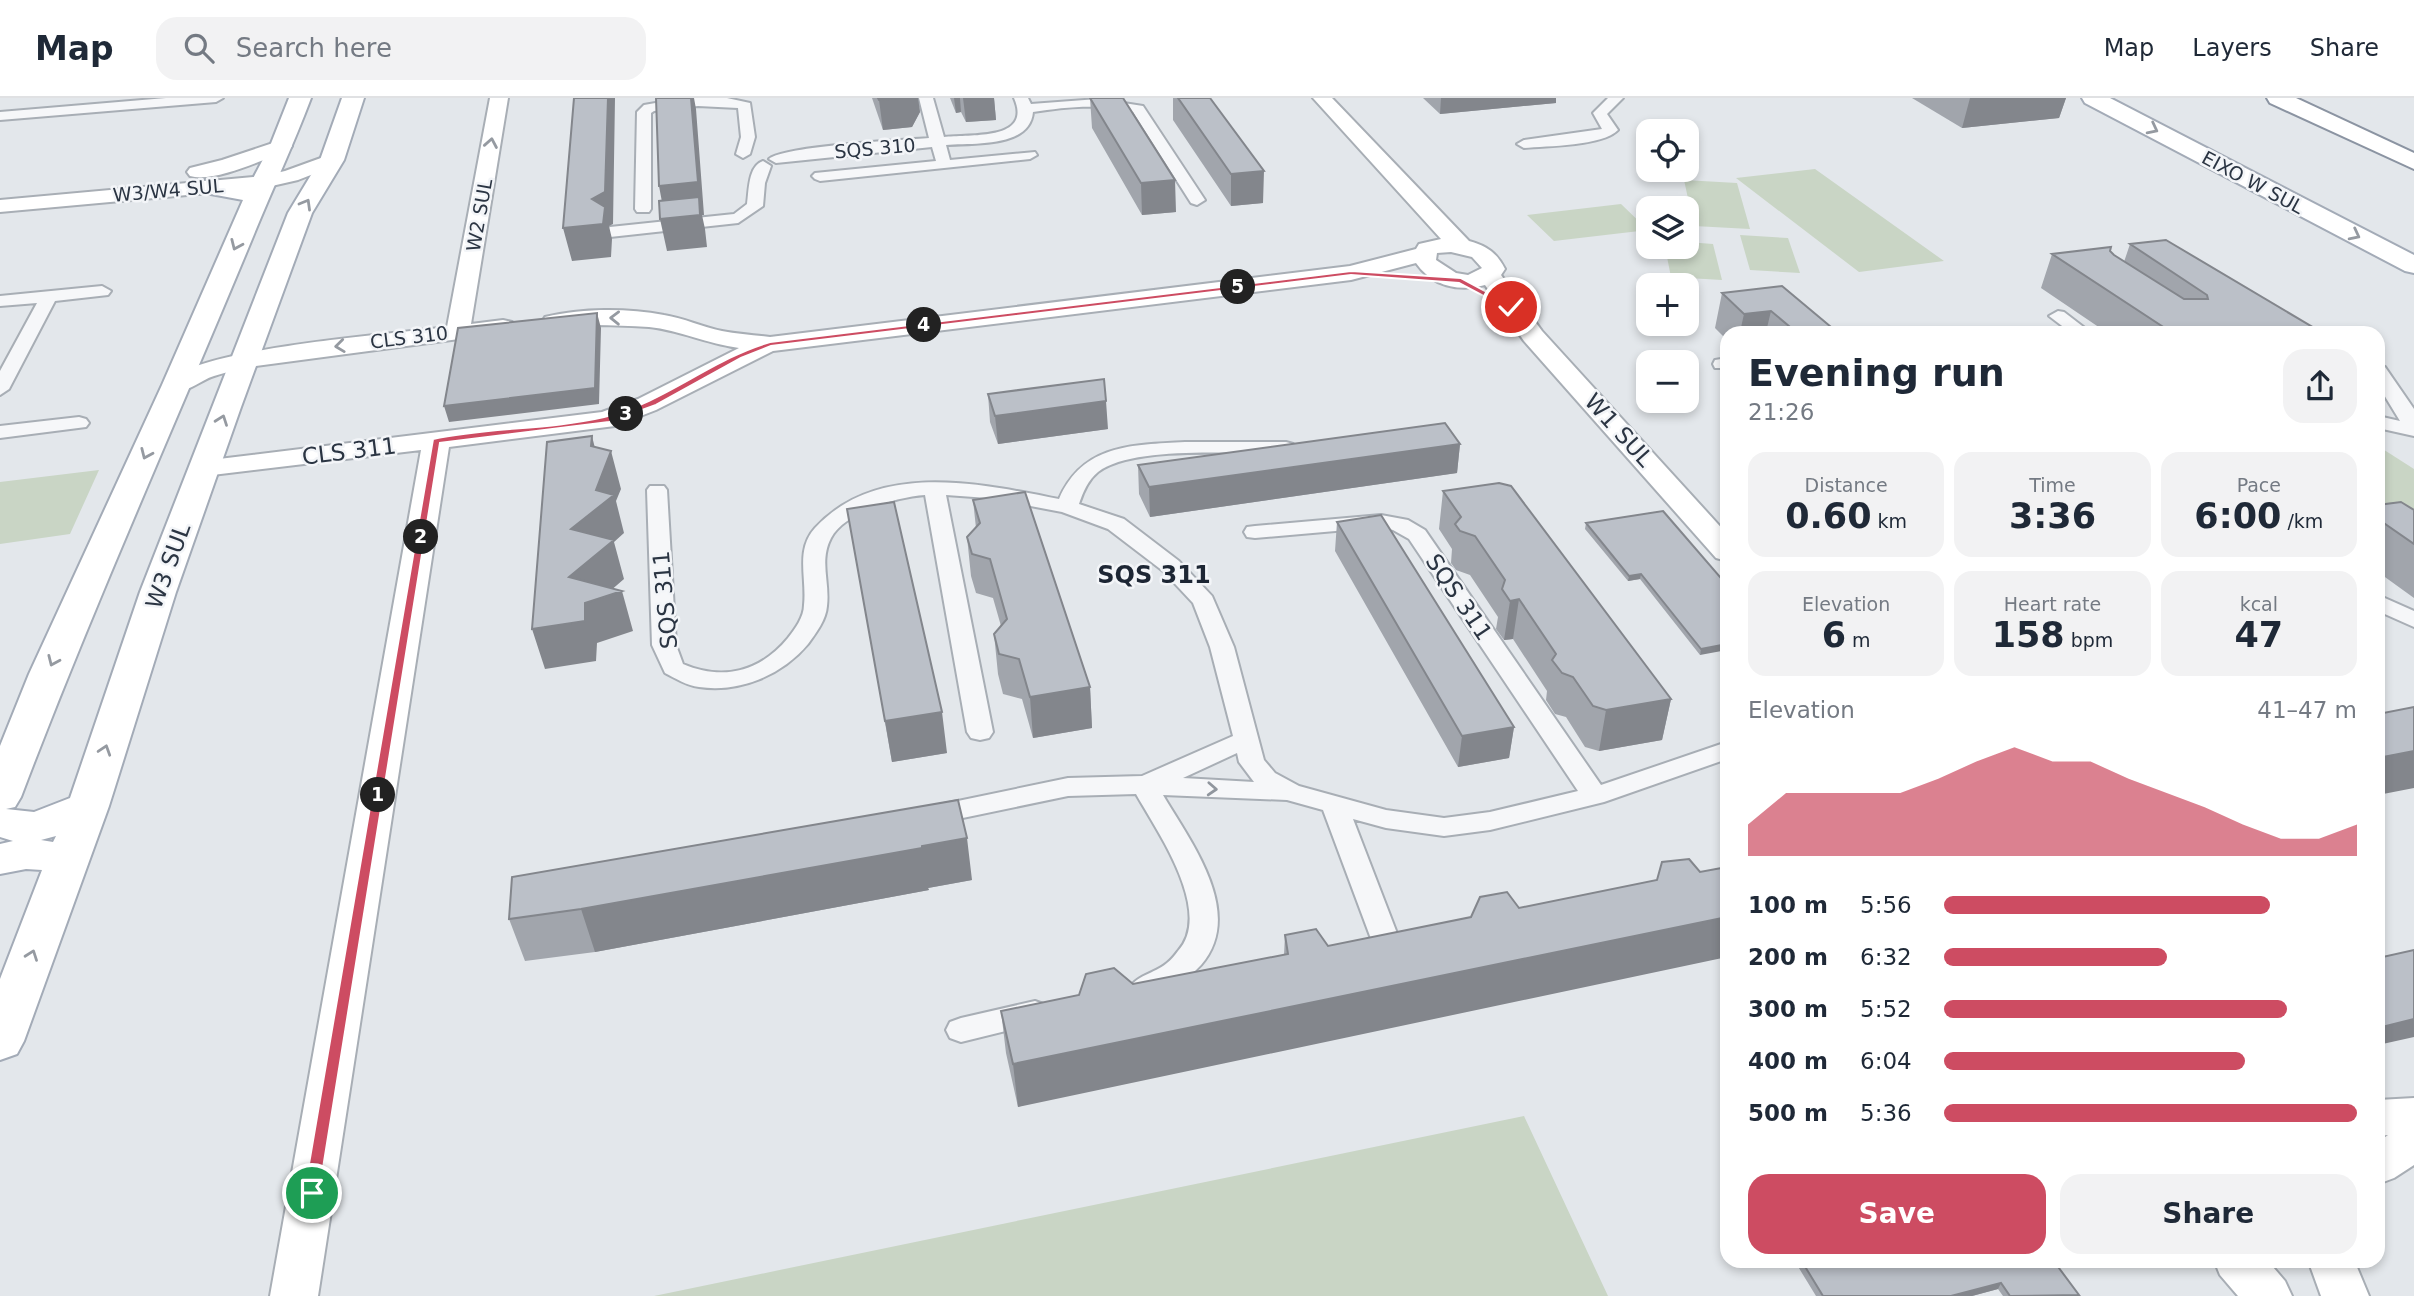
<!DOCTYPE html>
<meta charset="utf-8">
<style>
body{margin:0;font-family:"DejaVu Sans",sans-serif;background:#f2f2f3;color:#1f2937;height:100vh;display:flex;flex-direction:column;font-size:26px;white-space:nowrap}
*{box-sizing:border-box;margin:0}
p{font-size:23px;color:#747a83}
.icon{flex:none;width:38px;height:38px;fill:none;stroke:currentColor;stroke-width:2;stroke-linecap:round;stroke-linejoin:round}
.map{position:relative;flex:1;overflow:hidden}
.side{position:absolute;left:1720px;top:228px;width:665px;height:942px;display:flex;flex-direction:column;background:#fff;border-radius:21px;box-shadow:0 4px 10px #0003}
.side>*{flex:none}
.fabs{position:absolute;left:1636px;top:21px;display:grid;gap:14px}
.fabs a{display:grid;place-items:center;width:63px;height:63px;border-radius:14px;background:#fff;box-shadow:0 4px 10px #0003;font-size:35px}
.pin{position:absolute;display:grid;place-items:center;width:60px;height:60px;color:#fff;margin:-30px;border:4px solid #fff;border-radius:50%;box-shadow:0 2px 7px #0007}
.km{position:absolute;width:35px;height:35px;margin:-18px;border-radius:50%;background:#222;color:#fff;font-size:19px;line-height:35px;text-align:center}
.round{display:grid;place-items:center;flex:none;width:74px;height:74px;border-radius:21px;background:#f2f2f3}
.head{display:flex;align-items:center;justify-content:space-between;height:119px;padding:0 28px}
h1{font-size:38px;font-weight:800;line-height:52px}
.figures{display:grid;grid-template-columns:repeat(3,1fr);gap:10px;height:119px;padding:7px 28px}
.figures div{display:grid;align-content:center;border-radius:18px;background:#f2f2f3;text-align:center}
.figures b{font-size:35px;font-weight:800}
.figures small{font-size:19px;font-weight:400}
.figures p{font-size:19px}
.chart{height:196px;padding:14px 28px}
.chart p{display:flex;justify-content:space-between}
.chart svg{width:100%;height:126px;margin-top:7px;fill:#cd4c62;opacity:.7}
.cta{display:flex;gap:14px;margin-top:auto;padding:14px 28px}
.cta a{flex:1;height:80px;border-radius:21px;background:#cd4c62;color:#fff;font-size:28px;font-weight:800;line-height:80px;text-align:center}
.cta a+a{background:#f2f2f3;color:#1f2937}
ul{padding:0 28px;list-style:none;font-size:23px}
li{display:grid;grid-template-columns:112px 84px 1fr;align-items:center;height:52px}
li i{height:18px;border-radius:9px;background:#cd4c62}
header{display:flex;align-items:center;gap:42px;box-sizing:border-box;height:98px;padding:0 35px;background:#fff;border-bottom:2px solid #e0e1e3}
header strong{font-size:33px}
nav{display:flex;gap:38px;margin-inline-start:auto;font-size:24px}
.search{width:490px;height:63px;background:#f2f2f3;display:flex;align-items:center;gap:18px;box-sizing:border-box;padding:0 24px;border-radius:21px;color:#747a83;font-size:26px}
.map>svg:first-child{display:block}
.green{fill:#c9d5c5}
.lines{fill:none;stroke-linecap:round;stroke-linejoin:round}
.street-casing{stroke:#a8aeb5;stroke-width:4}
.secondary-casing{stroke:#a8aeb5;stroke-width:4}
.primary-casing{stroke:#a3abb7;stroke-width:4}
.highway-casing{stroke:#8b94a2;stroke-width:4}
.street{fill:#f6f7f9;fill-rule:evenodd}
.secondary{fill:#fff;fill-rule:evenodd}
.primary{fill:#fff;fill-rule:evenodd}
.highway{fill:#fff;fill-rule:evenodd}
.wall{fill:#a1a5ac}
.shaded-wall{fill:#83868c}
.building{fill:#bbc0c8;stroke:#83868c;stroke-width:2}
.oneway{stroke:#959aa1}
.oneway2{stroke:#90969e}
.route{fill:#cd4c62;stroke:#fff;stroke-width:2}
.labels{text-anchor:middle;stroke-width:5;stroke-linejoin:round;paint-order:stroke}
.far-street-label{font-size:19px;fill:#2b3543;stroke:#f3f5f8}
.street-label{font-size:23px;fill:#2b3543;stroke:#f3f5f8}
.neighbourhood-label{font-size:24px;font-weight:bold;fill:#1d2634;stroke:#f3f5f8}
</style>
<header>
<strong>Map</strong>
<div class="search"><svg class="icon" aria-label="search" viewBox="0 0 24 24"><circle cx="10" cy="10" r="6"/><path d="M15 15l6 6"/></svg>Search here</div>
<nav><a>Map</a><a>Layers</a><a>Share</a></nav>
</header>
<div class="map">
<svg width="2414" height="1198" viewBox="0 0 2414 1198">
<rect width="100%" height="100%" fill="#e3e7eb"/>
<path class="green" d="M 1815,71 L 1944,163 L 1859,174 L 1736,80 Z
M 1684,82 L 1737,85 L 1750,131 L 1694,128 Z
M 1621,106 L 1648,132 L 1554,143 L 1527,117 Z
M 1740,137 L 1788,140 L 1800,175 L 1750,172 Z
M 1687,144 L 1713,146 L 1722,182 L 1671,179 L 1665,149 L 1687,149 Z
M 2378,348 L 2414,371 L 2414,424 L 2378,401 Z
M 99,372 L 70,436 L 0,446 L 0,384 Z
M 1524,1018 L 1608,1198 L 654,1198 Z"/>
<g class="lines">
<g class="street-casing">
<path id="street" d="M 166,0 L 223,0 L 216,4 L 0,22 L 0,14 Z
M 684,0 L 727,0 L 750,5 L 755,39 L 750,56 L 743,60 L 736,56 L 741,39 L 738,10 L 698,8 L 654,13 L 651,15 L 651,111 L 649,114 L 637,114 L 635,111 L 637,14 L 644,7 Z
M 919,0 L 933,0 L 944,39 C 971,36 1033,43 1014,0 L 1028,0 L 1031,6 L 1098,1 L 1143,8 L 1205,102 L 1197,107 L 1191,105 L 1133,14 C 1101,5 1065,9 1033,14 C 1030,50 973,45 946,47 L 950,62 L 1035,54 L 1037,57 L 1030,61 L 820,83 L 815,81 L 812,78 L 815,75 L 936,63 L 932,49 L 776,65 L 769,61 C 783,48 903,42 929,40 Z
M 1608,0 L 1623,0 L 1607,16 L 1618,32 C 1603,48 1547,48 1524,50 L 1517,46 L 1524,42 L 1602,31 L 1593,15 Z
M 763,63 L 771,68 L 765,85 L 763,108 L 738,125 L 610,139 L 602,134 L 610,129 L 734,116 L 747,106 C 749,93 748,68 763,63 Z
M 102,188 L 111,193 L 108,197 L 55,203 L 9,291 L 0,297 L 0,273 L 37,205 L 0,208 L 0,198 Z
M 2058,213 L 2064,214 L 2090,234 L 2070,234 L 2049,218 Z
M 1727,260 L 1727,270 L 1715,270 L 1713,266 L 1715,262 Z
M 2378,267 L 2385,269 L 2414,311 L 2414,338 L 2378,330 L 2378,318 L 2400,323 L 2378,287 Z
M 79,319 L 86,321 L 89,325 L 86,329 L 0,340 L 0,328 Z
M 1185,344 L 1286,344 L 1293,346 L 1296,350 L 1293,354 L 1286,356 C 1241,356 1133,347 1098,374 C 1088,382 1083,394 1079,406 L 1124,421 L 1179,463 L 1212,498 L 1234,549 L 1264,662 L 1275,675 L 1299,688 L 1386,712 L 1444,720 L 1490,714 L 1578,693 L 1409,441 L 1393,432 L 1381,429 L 1255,440 L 1247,439 L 1244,434 L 1247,429 L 1255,428 L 1381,417 L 1408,422 L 1425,432 L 1601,687 L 1727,644 L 1727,661 L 1604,704 L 1490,732 L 1444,738 L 1386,730 L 1353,721 L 1398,838 L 1394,846 L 1384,849 L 1374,846 L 1370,838 L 1323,712 L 1287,702 L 1163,697 C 1190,743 1246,815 1201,867 C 1185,884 1165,896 1143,903 L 1132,900 L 1128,892 C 1136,877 1154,876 1167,865 C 1171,862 1175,857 1178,853 C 1214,814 1157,733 1136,696 L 1068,698 L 929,727 L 920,724 L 916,718 L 920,712 L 929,709 L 1068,680 L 1142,678 L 1233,638 L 1210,549 L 1193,505 L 1163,473 L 1108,431 L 1062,414 L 988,400 L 946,397 L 993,634 L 989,640 L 980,642 L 971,640 L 967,634 L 925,397 C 897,399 845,414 831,440 C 819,463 830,484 827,508 C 826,522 816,535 808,546 C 782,577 740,595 699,589 C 687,588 675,580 665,575 L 652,547 L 647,392 L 650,388 L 664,388 L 667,392 L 676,547 L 683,566 C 723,583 760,574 788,540 C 795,531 804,519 804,507 C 807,480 795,452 815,430 C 878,362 981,386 1059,401 C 1083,346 1132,347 1185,344 ZM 1237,655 L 1239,664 L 1254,684 L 1183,680 Z
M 2378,497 L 2414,513 L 2414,529 L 2378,513 Z
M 1035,903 L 1046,907 L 1050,915 L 1046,923 L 961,944 L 950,940 L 946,932 L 950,924 L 961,920 Z"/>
</g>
<g class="secondary-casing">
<path id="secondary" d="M 490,0 L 508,0 L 471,226 L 503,222 L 512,224 L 515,229 L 512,234 L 241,270 C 233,273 223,275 214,278 C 198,283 187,297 168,292 L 164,287 C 190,250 395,236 447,229 Z
M 1313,0 L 1332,0 L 1469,143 C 1487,148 1497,155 1505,171 L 1501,177 L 1542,233 L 1727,436 L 1727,463 L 1716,460 L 1524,243 L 1485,187 C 1458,194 1432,188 1416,165 L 1351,182 L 773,253 L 656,312 L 615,328 L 449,349 L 318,1198 L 270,1198 L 421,352 L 204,378 L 194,376 L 190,370 L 194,364 L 602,314 L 638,301 L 739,250 C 708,246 679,232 649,229 C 631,228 612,227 594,227 C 578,228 561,233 545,229 L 542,224 L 545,219 C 582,210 627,210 664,217 C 684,220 702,229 722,233 C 737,236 754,237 770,239 L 1350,168 L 1416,151 L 1419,146 L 1441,141 ZM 1451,154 L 1472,159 L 1482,170 L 1468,177 L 1456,175 L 1436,162 L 1437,155 Z
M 282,42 L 289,44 L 292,48 L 289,52 C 264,61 215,85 190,78 L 187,74 L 190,70 L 222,62 Z
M 332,56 L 339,58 L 342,62 L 339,66 L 298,82 L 263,90 L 0,114 L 0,102 L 263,78 L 285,73 Z
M 2414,1000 L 2414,1067 L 2394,1080 L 2378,1086 L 2378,1044 L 2388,1037 L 2378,1038 L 2378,1002 Z
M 2214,1162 L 2267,1162 L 2285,1183 L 2292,1198 L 2238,1198 L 2220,1177 Z
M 2308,1162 L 2354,1162 L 2369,1198 L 2321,1198 Z"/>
</g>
<g class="primary-casing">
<path id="primary" d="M 289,0 L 311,0 C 293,48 271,94 252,141 C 175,327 92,511 21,699 L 15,709 L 6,711 L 34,714 L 70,700 L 140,494 L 288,115 L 320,62 L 342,0 L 364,0 L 344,62 L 312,115 L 241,309 L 176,494 L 109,708 L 24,943 L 17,956 L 0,962 L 0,881 L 42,772 L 26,771 L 0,776 L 0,746 L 13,743 L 0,739 L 0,648 L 29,576 L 162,287 L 243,102 L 200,94 L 197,89 L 200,84 L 209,82 L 249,88 L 270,48 ZM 56,738 L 53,744 L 41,742 Z
M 2082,0 L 2110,0 L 2414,157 L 2414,175 L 2405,173 L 2085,5 Z"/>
</g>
<g class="highway-casing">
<path id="highway" d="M 2267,0 L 2296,0 L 2414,55 L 2414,71 L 2270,5 Z"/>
</g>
<use href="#street" class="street"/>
<use href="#secondary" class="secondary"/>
<use href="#primary" class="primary"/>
<use href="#highway" class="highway"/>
</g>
<path class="wall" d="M 872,0 L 918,0 L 920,14 L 912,29 L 883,32 Z
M 950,0 L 994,0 L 996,22 L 966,24 L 961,14 L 956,15 Z
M 1090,0 L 1176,114 L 1142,117 L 1092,30 Z
M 1173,0 L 1210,0 L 1263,105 L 1231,108 L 1173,22 Z
M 1423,0 L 1556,0 L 1556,5 L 1440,16 Z
M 1912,0 L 2066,0 L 2059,20 L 1962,30 Z
M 2130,146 L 2321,234 L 2106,234 L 2041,190 L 2052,156 L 2110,153 L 2114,157 L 2124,164 Z
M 1722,195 L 1837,234 L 1727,234 L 1727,242 L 1715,230 Z
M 988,296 L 1108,331 L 998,346 L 990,324 Z
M 1460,346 L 1457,375 L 1150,419 L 1139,396 L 1138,367 Z
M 1443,393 L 1671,601 L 1662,642 L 1599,653 L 1585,649 L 1566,619 L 1555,616 L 1546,602 L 1547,593 L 1513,541 L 1504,542 L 1496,531 L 1498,519 L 1470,477 L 1456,472 L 1451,465 L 1452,451 L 1439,431 Z
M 973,402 L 1090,589 L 1092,630 L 1033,640 L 1022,601 L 1003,596 L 998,576 L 994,536 L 1001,528 L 993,500 L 976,495 L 971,478 L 967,439 L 976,430 Z
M 2378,407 L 2414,412 L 2414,500 L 2378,474 Z
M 847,411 L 947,655 L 892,664 Z
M 1337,424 L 1514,629 L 1509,660 L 1458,669 L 1335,453 Z
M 1586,425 L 1727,487 L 1700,557 L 1640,481 L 1628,483 L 1585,431 Z
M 1700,774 L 1018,1009 L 1006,955 L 1001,913 L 1284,857 L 1285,837 L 1328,848 Z
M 512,779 L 972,782 L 928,790 L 929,792 L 595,854 L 525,863 L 509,821 Z
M 1794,1162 L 2053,1162 L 2078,1198 L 2003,1198 L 1998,1191 L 1972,1198 L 1816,1198 Z"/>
<path class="shaded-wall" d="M 608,0 L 615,0 L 613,126 L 609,128 L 612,141 L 611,159 L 572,163 L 563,130 Z
M 691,0 L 694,0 L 696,11 L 704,117 L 702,117 L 705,131 L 707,149 L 667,153 L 660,121 L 665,120 L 659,88 Z
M 899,0 L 918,0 L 920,14 L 912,29 L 883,32 L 879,2 Z
M 954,0 L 960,0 L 961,14 L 956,15 Z
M 963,0 L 994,0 L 996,22 L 966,24 Z
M 1441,0 L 1556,0 L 1556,5 L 1440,16 Z
M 1970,0 L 2066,0 L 2059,20 L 1962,30 Z
M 1264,73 L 1263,105 L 1231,108 L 1231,76 Z
M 1175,82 L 1176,114 L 1142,117 L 1141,85 Z
M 1771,213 L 1766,234 L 1740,234 L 1744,216 Z
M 597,215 L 601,230 L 599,306 L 449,324 L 444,308 Z
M 1106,303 L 1108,331 L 998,346 L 995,318 Z
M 592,338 L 601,375 L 611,353 L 621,391 L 616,403 L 624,435 L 614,444 L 624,481 L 602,500 L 622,493 L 633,533 L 597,545 L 596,563 L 545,571 L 532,531 L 569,479 L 571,431 L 596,392 L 591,348 Z
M 1460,346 L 1457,375 L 1150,419 L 1149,389 Z
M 1641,476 L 1640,481 L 1628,483 L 1629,478 Z
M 1519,501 L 1513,541 L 1504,542 L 1510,503 Z
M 1727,546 L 1727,552 L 1700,557 L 1701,551 Z
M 1090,589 L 1092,630 L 1033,640 L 1030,599 Z
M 1671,601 L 1662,642 L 1599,653 L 1606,612 Z
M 942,614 L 947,655 L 892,664 L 885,623 Z
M 1514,629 L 1509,660 L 1458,669 L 1462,638 Z
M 2414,653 L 2414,690 L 2378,697 L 2378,660 Z
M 967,740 L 972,782 L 928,790 L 929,792 L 595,854 L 581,811 Z
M 1727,819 L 1727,859 L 1018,1009 L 1013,966 Z
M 2414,921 L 2414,939 L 2378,947 L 2378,930 Z
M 2001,1185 L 1998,1191 L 1972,1198 L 1951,1198 Z"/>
<path class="building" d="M 574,0 L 608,0 L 605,94 L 592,101 L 605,109 L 603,126 L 563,130 Z
M 656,0 L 691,0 L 698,84 L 659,88 Z
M 878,0 L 899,0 L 879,2 Z
M 1090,0 L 1123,0 L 1175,82 L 1141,85 Z
M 1178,0 L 1210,0 L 1264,73 L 1231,76 Z
M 699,99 L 700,117 L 660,121 L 659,103 Z
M 2166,142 L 2321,234 L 2171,234 L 2052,156 L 2111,149 L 2110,153 L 2114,157 L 2184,201 L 2208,201 L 2207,197 L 2130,146 Z
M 1782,188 L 1837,234 L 1796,234 L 1771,213 L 1744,216 L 1722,195 Z
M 597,215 L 595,290 L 444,308 L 458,230 Z
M 1104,281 L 1106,303 L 995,318 L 988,296 Z
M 1445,325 L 1460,346 L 1149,389 L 1138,367 Z
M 592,338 L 591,348 L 611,353 L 596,392 L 614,397 L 571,431 L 614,442 L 569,479 L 622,493 L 585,505 L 585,523 L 532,531 L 547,344 Z
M 1499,385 L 1511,388 L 1671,601 L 1606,612 L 1593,608 L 1573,579 L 1562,575 L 1552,562 L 1556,556 L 1519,501 L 1510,503 L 1502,491 L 1505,482 L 1475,438 L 1460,433 L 1455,426 L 1461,419 L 1443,393 Z
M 1025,394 L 1090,589 L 1030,599 L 1019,561 L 999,556 L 994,536 L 1007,521 L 990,461 L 972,456 L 967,439 L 980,425 L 973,402 Z
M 894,404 L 942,614 L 885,623 L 847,411 Z
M 2401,404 L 2414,412 L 2414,446 L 2378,421 L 2378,407 Z
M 1663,413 L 1727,487 L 1727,546 L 1701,551 L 1641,476 L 1629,478 L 1586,425 Z
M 1381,417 L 1514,629 L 1462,638 L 1337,424 Z
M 2414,609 L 2414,653 L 2378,660 L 2378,616 Z
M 958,702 L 967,740 L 922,748 L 922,750 L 581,811 L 509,821 L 512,779 Z
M 1689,761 L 1700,774 L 1727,769 L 1727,819 L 1013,966 L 1001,913 L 1079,897 L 1086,876 L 1114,870 L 1133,886 L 1288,856 L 1285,837 L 1316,831 L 1328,848 L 1471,819 L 1480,799 L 1507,794 L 1519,810 L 1657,782 L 1662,764 Z
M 2414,852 L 2414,921 L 2378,930 L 2378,860 Z
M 1801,1162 L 2053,1162 L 2079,1197 L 2010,1198 L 2001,1185 L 1951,1198 L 1823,1198 Z"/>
<defs><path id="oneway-chevron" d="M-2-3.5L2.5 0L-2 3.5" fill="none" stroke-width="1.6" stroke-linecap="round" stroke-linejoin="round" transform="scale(1.75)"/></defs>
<g class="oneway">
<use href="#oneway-chevron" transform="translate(2153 31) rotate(27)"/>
<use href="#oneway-chevron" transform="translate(491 45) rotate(-80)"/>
<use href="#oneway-chevron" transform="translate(306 106) rotate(-60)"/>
<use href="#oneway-chevron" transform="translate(2355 137) rotate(27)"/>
<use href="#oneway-chevron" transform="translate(236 147) rotate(114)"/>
<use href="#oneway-chevron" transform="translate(615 220) rotate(-179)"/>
<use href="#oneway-chevron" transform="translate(340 248) rotate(173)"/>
<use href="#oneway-chevron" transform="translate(222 322) rotate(-70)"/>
<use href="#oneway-chevron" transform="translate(146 356) rotate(114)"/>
<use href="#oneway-chevron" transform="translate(53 563) rotate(114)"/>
<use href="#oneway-chevron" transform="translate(105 652) rotate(-72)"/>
<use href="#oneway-chevron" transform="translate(32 857) rotate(-70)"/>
</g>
<use class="oneway2" href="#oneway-chevron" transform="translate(1212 691) rotate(3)"/>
<path class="route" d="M 1351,173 L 1461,180 L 1515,209 L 1508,211 L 1459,185 L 1351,177 L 771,248 L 741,260 L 656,307 L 609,324 L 440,345 L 319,1095 L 312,1102 L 306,1100 L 304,1095 L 433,341 C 489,329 548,332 604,319 C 664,305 711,261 770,244 Z"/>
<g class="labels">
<g class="far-street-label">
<text transform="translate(875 50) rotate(-5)" y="7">SQS 310</text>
<text transform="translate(2253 84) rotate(28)" y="7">EIXO W SUL</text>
<text transform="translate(168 92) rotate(-5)" y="7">W3/W4 SUL</text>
<text transform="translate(479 117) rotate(-80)" y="7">W2 SUL</text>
<text transform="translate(409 239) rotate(-7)" y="7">CLS 310</text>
</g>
<g class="street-label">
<text transform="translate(1619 332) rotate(48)" y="8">W1 SUL</text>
<text transform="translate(349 353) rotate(-7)" y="8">CLS 311</text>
<text transform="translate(168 468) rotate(-70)" y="8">W3 SUL</text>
<text transform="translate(1459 499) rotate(56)" y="8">SQS 311</text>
<text transform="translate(665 502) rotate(-95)" y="8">SQS 311</text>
</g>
<g class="neighbourhood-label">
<text x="1154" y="485">SQS 311</text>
</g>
</g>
</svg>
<div class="fabs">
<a><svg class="icon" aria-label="locate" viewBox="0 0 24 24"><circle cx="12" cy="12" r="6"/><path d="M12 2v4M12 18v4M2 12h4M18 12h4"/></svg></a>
<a><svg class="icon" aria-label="layers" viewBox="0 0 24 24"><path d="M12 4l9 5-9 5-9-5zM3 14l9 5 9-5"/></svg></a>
<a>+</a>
<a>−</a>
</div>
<div class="pin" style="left:312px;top:1095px;background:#1e9e55"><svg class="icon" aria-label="arrive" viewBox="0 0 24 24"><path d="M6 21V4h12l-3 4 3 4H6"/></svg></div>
<div class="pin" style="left:1511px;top:209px;background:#d93025"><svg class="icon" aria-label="check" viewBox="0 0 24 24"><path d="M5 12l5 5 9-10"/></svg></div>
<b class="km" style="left:378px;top:697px">1</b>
<b class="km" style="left:421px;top:439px">2</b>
<b class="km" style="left:626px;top:316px">3</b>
<b class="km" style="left:924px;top:227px">4</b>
<b class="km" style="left:1238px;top:189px">5</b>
<section class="side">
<div class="head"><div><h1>Evening run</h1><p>21:26</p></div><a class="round"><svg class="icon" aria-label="share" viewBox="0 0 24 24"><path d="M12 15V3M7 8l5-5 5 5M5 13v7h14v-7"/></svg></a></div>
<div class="figures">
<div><p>Distance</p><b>0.60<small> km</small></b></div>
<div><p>Time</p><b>3:36</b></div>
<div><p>Pace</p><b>6:00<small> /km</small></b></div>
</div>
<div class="figures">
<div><p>Elevation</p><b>6<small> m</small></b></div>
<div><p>Heart rate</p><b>158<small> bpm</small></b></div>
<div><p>kcal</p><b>47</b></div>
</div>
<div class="chart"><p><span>Elevation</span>41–47 m</p>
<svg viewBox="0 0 160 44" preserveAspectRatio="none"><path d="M0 44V33L10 22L20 22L30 22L40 22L50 17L60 11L70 6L80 11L90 11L100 17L110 22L120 27L130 33L140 38L150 38L160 33V44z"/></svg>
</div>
<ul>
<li><b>100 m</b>5:56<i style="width:79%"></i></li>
<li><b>200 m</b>6:32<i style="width:54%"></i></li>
<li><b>300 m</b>5:52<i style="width:83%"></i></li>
<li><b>400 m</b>6:04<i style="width:73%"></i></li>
<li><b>500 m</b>5:36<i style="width:100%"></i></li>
</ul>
<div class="cta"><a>Save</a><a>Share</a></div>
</section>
</div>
